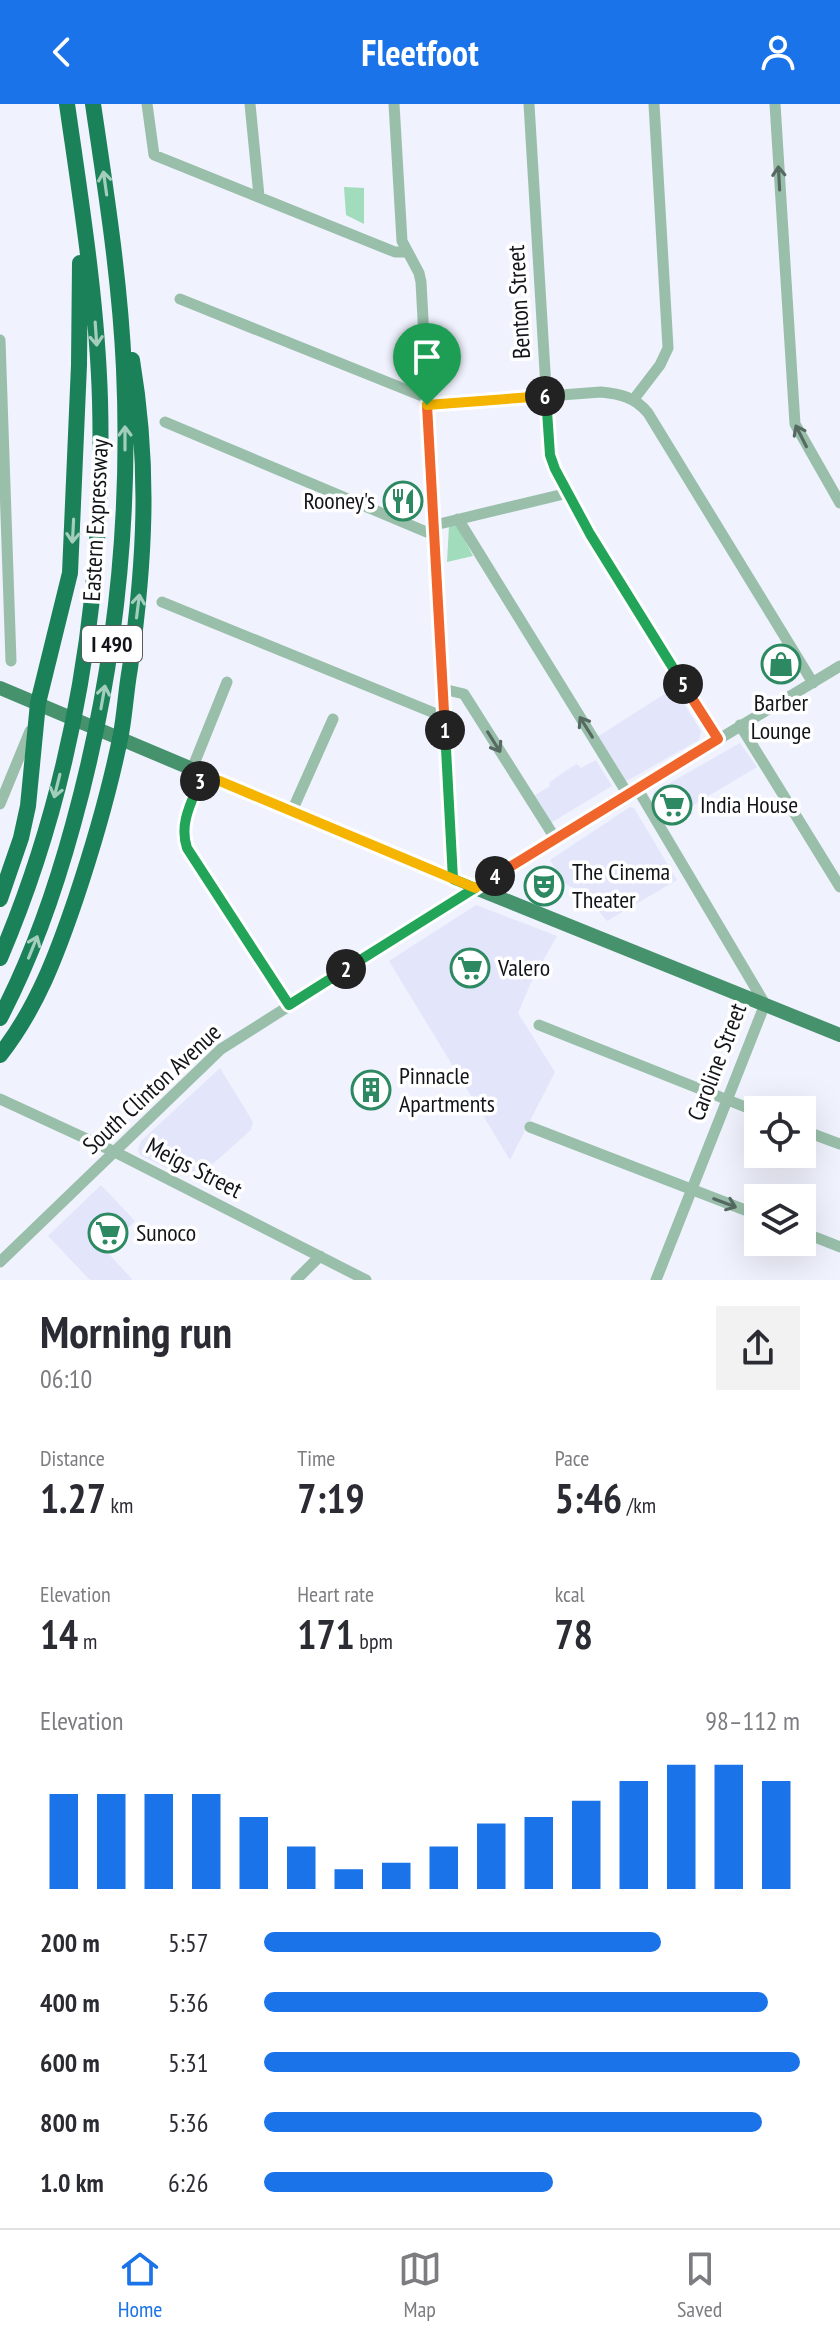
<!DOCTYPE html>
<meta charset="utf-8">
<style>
body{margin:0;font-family:"PT Sans Narrow",sans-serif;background:#f2f2f3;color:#2b2b33;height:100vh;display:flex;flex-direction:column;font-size:30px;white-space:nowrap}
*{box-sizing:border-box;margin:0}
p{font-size:26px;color:#7c7c81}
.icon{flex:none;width:44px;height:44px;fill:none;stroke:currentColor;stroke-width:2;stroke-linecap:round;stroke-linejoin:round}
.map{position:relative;height:1176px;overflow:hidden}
.sheet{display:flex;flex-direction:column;background:#fff;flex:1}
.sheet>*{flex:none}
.fabs{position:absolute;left:744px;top:992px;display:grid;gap:16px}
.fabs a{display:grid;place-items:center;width:72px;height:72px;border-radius:0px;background:#fff;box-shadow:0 8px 32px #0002;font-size:40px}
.pin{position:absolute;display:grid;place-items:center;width:68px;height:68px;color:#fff;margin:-82px -34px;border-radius:50% 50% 50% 0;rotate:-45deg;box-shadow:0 0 8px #0007}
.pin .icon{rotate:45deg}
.km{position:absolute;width:40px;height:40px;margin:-20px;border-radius:50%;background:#222;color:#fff;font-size:22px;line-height:40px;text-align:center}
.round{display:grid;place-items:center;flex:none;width:84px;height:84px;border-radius:0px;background:#f2f2f3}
.headline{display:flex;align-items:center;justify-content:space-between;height:136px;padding:0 40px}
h1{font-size:44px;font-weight:700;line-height:60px}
.stats{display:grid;grid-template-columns:repeat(3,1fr);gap:12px;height:136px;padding:8px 40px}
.stats div{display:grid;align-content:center}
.stats b{font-size:40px;font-weight:700}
.stats small{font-size:22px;font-weight:400}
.stats p{font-size:22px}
.chart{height:224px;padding:16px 40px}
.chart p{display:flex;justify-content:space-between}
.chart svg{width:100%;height:144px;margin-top:8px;stroke:#1a73e8;stroke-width:6}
ul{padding:0 40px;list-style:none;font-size:26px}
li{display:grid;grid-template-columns:128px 96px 1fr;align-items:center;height:60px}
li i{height:20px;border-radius:10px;background:#1a73e8}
header{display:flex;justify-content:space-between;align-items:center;height:104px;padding:0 40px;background:#1a73e8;color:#fff;font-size:36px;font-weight:700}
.tab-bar{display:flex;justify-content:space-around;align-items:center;height:112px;border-top:2px solid #e1e1e2;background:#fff;font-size:22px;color:#7c7c81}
.tab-bar a{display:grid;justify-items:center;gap:4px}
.tab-bar .current{color:#1a73e8}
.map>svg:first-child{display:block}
.built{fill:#e3e5fb}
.garden{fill:#a1dcbc}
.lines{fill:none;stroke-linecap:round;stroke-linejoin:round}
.minor{stroke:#99bfaa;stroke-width:11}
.major{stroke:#46926d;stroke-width:14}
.highway{stroke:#1a8158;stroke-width:16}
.oneway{stroke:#566a62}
.oneway2{stroke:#a3cdbc}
.split-1-casing{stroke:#fff;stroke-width:16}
.split-2-casing{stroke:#fff;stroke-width:16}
.split-3-casing{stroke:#fff;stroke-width:16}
.split-4-casing{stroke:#fff;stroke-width:16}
.split-5-casing{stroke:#fff;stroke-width:16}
.split-6-casing{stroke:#fff;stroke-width:16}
.split-7-casing{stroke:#fff;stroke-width:16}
.split-1{stroke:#f0652b;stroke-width:10}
.split-2{stroke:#22a559;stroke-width:10}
.split-3{stroke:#22a559;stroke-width:10}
.split-4{stroke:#f5b400;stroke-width:10}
.split-5{stroke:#f0652b;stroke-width:10}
.split-6{stroke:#22a559;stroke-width:10}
.split-7{stroke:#f5b400;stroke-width:10}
.labels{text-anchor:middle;stroke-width:7;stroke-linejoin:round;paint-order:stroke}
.shield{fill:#fff;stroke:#5a5a5e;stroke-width:2}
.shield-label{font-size:22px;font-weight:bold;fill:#131419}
.street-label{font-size:24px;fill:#131419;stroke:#fff}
.poi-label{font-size:24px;fill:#131419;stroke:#fff;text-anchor:start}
</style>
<header><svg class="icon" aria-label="back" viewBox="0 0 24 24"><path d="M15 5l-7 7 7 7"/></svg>Fleetfoot<svg class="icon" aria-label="person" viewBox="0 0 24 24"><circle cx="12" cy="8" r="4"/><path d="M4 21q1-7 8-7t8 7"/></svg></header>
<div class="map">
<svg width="840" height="1176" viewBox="0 0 840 1176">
<rect width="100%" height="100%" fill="#f0f2fd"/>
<path class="built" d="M 674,584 L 701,627 L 699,636 L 623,679 L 594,635 Z
M 740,639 L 757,663 L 690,703 L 693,710 L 670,723 L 653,694 L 654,688 Z
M 596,656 L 612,682 L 549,720 L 532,693 L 550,682 L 549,679 L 565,667 L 577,660 L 581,664 Z
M 630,703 L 634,704 L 677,776 L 607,817 L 585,790 L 564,779 L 550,756 Z
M 476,801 L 557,832 L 533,874 L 518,909 L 555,968 L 510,1056 L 389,857 Z
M 220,964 L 253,1018 L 251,1026 L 198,1073 L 183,1072 L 140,1051 L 138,1046 L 141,1037 Z
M 101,1081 L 135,1117 L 106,1147 L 132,1175 L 131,1176 L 90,1176 L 48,1132 Z"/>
<path class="garden" d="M 344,83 L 364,84 L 364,120 L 346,111 Z
M 457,421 L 473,452 L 447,458 L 449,422 Z"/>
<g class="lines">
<path class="minor" d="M 147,0 L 154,51 L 395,148 L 407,148
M 250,0 L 259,92
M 394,0 L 402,137 L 419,169 L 421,178 L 453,775
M 529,0 L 550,351 L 555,365 L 590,430 L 718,635
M 775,0 L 795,320 L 840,399
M 180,195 L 427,294
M 0,236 L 11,557
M 634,295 L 660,261 L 668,244 L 654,0
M 427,301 L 601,288 C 620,290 635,293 648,309 L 813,579
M 165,318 L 436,432
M 458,415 L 627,689
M 435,421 L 568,389
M 162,498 L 444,613
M 443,585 L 464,590 L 555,734
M 740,621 L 840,783
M 192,665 L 227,578
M 203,670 C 193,694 178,718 187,744 L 289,901
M 637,684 L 765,900 L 656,1176
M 0,700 L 30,627
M 292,707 L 333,615
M 539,921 L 758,1008
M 0,995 L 115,1048 L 366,1176
M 530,1023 L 758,1111
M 802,1026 L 840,1040
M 802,1128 L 840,1143
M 0,1158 L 221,945 L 555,734 L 840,562
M 296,1176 L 320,1152"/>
<path class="major" d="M 0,584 L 453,775 L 840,931"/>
<path class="highway" d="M 0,795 L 21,734 L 28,702 L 38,599 L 70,469 L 79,261 L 80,159
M 0,854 C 75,679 105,485 100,296 C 97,196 81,98 67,0
M 0,914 C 32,853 55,787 73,721 C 114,573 131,419 124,265 C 120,176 106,88 93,0
M 0,951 C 37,904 57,850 76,794 C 94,740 110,685 121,630 C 125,608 126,586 130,564 C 145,457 150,363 132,256"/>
</g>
<defs><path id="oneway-shaft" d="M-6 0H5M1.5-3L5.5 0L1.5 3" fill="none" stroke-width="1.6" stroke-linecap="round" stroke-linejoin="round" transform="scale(2)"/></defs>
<g class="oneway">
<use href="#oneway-shaft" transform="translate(779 74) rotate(-93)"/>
<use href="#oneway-shaft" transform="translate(801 332) rotate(-117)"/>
<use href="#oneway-shaft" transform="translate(586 623) rotate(-122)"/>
<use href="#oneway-shaft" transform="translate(494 638) rotate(58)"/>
<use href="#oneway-shaft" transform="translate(725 1099) rotate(21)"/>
</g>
<g class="oneway2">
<use href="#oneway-shaft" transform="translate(105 79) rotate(-98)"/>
<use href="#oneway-shaft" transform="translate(96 230) rotate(86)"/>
<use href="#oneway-shaft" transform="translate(125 334) rotate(-90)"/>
<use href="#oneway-shaft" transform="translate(73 427) rotate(93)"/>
<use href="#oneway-shaft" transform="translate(138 502) rotate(-83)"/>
<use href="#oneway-shaft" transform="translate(103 593) rotate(-80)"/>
<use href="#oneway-shaft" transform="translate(57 682) rotate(104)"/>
<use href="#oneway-shaft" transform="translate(33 843) rotate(-68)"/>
</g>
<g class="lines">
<g class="split-1-casing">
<path id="split-1" d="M 427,301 L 445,626"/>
</g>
<g class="split-2-casing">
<path id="split-2" d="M 346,865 L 475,784 L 453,775 L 445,626"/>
</g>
<g class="split-3-casing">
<path id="split-3" d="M 200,677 C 191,699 179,720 187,744 L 289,901 L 346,865"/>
</g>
<g class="split-4-casing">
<path id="split-4" d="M 200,677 L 203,670 L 475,784 L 495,772"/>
</g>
<g class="split-5-casing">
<path id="split-5" d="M 495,772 L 718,635 L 683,580"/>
</g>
<g class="split-6-casing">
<path id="split-6" d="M 545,292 L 546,292 L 550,351 L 555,365 L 590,430 L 683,580"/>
</g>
<g class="split-7-casing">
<path id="split-7" d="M 427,301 L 545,292"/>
</g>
<use href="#split-1" class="split-1"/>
<use href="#split-2" class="split-2"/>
<use href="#split-3" class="split-3"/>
<use href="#split-4" class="split-4"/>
<use href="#split-5" class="split-5"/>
<use href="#split-6" class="split-6"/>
<use href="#split-7" class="split-7"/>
</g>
<defs>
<g id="restaurant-ring" transform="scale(2)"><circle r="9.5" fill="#fff" stroke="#2d8961" stroke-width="1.5"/><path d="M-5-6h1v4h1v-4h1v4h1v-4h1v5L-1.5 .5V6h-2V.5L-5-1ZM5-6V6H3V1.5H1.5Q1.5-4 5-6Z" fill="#2d8961"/></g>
<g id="shop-ring" transform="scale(2)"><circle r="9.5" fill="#fff" stroke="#2d8961" stroke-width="1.5"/><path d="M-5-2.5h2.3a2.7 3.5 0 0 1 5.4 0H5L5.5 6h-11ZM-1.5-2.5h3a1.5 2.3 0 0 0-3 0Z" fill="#2d8961"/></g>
<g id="supermarket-ring" transform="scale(2)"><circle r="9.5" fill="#fff" stroke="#2d8961" stroke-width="1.5"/><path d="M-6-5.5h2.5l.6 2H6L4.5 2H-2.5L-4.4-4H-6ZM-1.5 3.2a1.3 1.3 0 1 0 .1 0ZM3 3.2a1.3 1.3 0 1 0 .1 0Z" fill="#2d8961"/></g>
<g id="theatre-ring" transform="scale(2)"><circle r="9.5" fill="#fff" stroke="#2d8961" stroke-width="1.5"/><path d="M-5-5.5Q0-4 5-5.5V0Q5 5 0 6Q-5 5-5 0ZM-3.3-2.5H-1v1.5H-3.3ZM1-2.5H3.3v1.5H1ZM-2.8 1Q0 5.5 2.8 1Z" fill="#2d8961"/></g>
<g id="building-ring" transform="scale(2)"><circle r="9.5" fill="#fff" stroke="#2d8961" stroke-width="1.5"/><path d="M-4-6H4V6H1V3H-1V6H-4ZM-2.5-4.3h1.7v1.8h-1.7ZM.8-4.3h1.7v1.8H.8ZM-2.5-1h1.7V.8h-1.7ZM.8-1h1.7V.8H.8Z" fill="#2d8961"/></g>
</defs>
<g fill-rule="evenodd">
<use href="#restaurant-ring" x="403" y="397"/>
<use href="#shop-ring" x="781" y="560"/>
<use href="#supermarket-ring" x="672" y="701"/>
<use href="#theatre-ring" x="544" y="782"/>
<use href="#supermarket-ring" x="470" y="864"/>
<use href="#building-ring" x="371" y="986"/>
<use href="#supermarket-ring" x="108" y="1129"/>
</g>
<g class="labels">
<rect class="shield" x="82" y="522" width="60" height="36" rx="6"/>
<g class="shield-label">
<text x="112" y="548">I 490</text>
</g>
<g class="street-label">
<text transform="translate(519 198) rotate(-93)" y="8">Benton Street</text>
<text transform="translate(96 416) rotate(-87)" y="8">Eastern Expressway</text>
<text transform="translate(717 958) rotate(-69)" y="8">Caroline Street</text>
<text transform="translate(152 985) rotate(-43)" y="8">South Clinton Avenue</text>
<text transform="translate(194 1064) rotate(27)" y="8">Meigs Street</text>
</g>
<g class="poi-label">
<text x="375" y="405" text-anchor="end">Rooney's</text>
<text x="781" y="607" text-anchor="middle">Barber<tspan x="781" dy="28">Lounge</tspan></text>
<text x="700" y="709">India House</text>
<text x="572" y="776">The Cinema<tspan x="572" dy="28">Theater</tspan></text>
<text x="498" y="872">Valero</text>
<text x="399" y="980">Pinnacle<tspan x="399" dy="28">Apartments</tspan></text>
<text x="136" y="1137">Sunoco</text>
</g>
</g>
</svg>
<div class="fabs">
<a><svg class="icon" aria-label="locate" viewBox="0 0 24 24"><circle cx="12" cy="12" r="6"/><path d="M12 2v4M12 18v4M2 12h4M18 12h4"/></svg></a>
<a><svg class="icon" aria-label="layers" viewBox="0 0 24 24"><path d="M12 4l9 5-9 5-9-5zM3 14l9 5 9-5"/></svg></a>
</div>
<div class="pin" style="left:427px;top:301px;background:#1e9e55"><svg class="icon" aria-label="arrive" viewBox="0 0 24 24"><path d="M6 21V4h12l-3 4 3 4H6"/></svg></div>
<b class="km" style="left:445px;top:626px">1</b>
<b class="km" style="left:346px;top:865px">2</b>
<b class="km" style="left:200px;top:677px">3</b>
<b class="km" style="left:495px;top:772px">4</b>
<b class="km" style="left:683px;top:580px">5</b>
<b class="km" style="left:545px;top:292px">6</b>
</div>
<section class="sheet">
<div class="headline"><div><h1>Morning run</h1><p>06:10</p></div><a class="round"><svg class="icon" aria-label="share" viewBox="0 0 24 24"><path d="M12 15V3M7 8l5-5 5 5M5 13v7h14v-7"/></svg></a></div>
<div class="stats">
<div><p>Distance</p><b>1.27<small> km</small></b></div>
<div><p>Time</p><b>7:19</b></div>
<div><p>Pace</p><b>5:46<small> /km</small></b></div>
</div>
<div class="stats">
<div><p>Elevation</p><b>14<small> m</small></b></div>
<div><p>Heart rate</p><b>171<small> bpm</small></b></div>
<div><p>kcal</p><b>78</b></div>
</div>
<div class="chart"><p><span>Elevation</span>98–112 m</p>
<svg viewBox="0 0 160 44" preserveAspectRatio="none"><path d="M5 44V15M15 44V15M25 44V15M35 44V15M45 44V22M55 44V31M65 44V38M75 44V36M85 44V31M95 44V24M105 44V22M115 44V17M125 44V11M135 44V6M145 44V6M155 44V11"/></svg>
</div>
<ul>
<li><b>200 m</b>5:57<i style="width:74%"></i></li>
<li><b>400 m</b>5:36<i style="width:94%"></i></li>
<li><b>600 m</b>5:31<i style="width:100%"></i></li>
<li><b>800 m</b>5:36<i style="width:93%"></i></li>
<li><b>1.0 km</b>6:26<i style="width:54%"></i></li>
</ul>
</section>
<nav class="tab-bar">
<a class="current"><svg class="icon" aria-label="home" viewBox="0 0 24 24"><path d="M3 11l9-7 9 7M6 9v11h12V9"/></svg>Home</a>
<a><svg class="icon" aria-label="map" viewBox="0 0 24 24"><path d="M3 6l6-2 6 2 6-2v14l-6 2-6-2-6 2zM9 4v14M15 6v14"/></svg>Map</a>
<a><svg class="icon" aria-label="saved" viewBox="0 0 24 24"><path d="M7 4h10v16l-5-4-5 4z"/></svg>Saved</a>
</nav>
